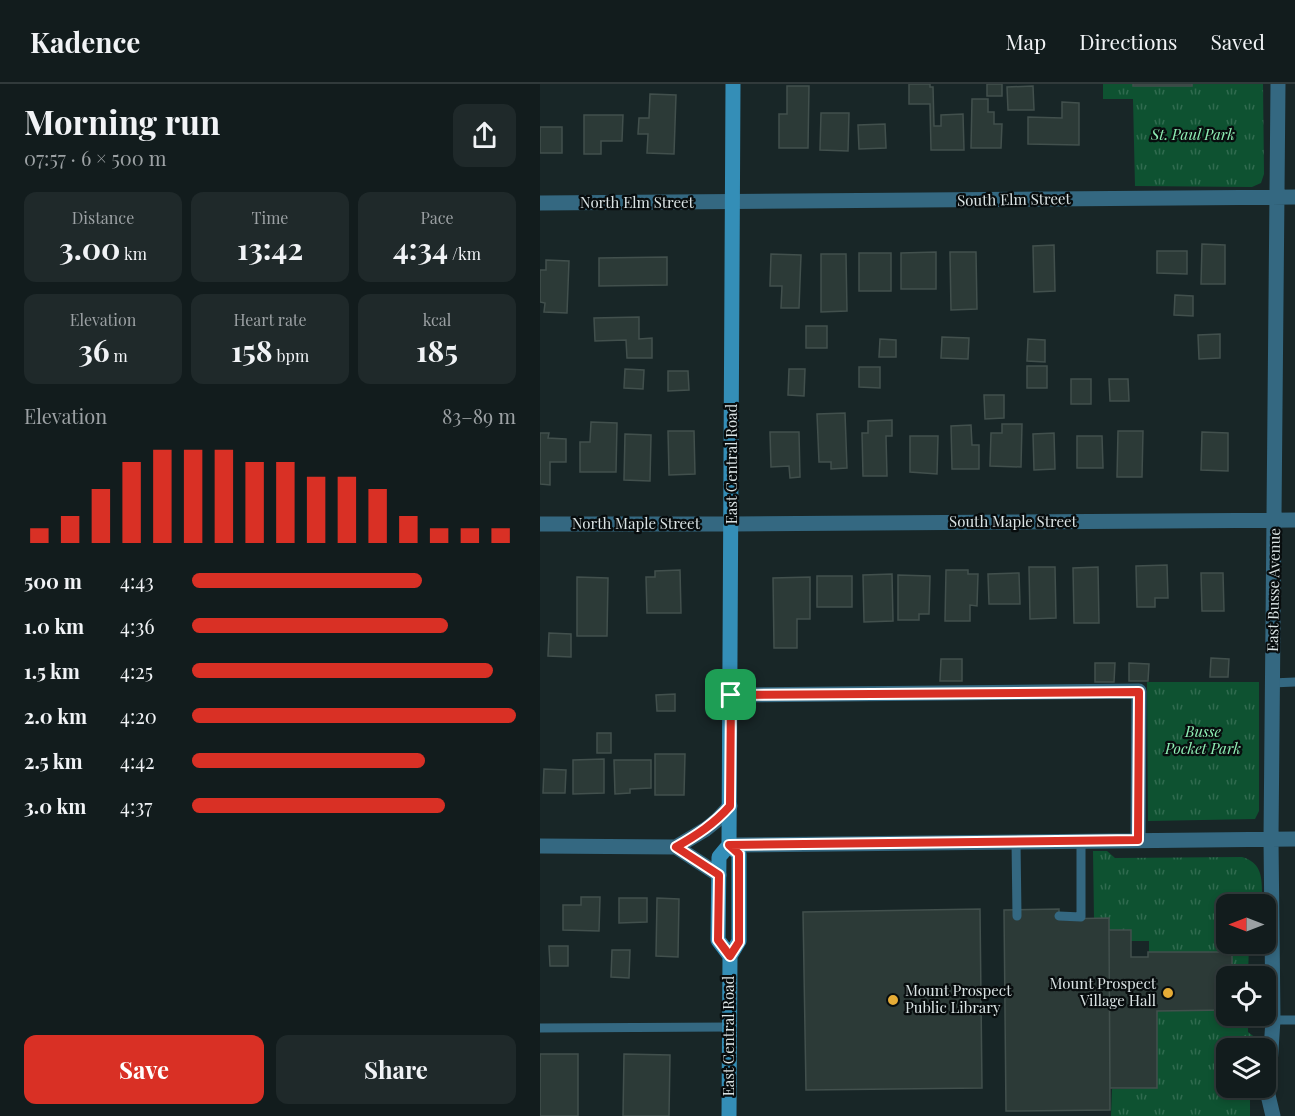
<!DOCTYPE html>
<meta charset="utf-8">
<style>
body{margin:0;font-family:"Playfair Display",serif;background:#1f292a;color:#f1f3f6;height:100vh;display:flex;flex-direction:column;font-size:22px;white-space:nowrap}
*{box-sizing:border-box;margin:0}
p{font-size:20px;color:#9ca1a4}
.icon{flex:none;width:33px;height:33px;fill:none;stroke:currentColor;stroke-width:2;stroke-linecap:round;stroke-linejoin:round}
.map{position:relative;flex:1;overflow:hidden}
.sheet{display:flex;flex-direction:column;background:#121c1d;width:540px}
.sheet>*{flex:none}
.needle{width:39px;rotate:270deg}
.tools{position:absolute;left:676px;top:810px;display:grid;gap:12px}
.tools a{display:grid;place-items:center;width:60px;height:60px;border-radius:12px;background:#121c1d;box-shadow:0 3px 9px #0003,0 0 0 2px #313a3b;font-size:30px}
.pin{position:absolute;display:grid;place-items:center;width:51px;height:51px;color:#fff;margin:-26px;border-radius:12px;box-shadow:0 3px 9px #0006}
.round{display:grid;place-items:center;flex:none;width:63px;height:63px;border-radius:12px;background:#1f292a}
.head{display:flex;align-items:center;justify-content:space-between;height:102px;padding:0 24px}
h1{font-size:33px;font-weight:700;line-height:45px}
.figures{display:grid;grid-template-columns:repeat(3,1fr);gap:9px;height:102px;padding:6px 24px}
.figures div{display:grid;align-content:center;border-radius:12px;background:#1f292a;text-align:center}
.figures b{font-size:30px;font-weight:700}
.figures small{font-size:16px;font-weight:400}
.figures p{font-size:16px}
.chart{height:168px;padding:12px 24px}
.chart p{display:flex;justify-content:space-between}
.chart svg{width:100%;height:108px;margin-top:6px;stroke:#d93025;stroke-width:6}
.primary-button{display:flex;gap:12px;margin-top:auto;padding:12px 24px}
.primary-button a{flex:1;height:69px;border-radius:12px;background:#d93025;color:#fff;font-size:24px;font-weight:700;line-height:69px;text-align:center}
.primary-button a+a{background:#1f292a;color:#f1f3f6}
ul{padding:0 24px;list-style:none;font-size:20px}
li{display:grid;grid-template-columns:96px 72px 1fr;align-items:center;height:45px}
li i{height:15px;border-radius:8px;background:#d93025}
header{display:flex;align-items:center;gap:36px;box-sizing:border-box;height:84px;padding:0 30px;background:#121c1d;border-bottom:2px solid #313a3b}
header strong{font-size:28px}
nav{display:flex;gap:33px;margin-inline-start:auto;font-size:21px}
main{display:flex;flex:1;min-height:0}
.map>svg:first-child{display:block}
.park{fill:url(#park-tufts)}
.building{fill:#2c3a37;stroke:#42504d;stroke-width:1.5}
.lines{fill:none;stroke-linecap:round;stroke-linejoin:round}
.lane{stroke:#346881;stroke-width:9}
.street{stroke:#346881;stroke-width:15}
.secondary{stroke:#348eb7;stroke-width:15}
.route-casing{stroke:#fff;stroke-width:12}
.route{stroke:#d93025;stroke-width:8}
.poi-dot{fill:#e6ac36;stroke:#080d0e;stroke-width:2}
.labels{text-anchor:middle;stroke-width:4.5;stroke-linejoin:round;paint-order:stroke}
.park-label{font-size:15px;font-style:italic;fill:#8fefb5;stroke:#080d0e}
.street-label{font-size:15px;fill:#dbe4e5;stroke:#080d0e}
.poi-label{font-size:15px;fill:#dbe4e5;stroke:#080d0e;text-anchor:end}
</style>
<header>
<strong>Kadence</strong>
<nav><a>Map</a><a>Directions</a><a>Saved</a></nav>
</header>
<main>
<section class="sheet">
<div class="head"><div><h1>Morning run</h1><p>07:57 · 6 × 500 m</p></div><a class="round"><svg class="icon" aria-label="share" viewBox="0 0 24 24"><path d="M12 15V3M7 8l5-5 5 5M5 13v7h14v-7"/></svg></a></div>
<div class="figures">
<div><p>Distance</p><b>3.00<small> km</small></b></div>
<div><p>Time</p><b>13:42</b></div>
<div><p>Pace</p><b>4:34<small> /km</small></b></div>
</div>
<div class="figures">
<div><p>Elevation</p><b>36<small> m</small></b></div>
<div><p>Heart rate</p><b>158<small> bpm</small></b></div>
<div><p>kcal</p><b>185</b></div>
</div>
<div class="chart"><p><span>Elevation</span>83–89 m</p>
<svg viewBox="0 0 160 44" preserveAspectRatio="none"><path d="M5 44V38M15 44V33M25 44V22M35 44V11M45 44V6M55 44V6M65 44V6M75 44V11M85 44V11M95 44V17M105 44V17M115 44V22M125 44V33M135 44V38M145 44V38M155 44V38"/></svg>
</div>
<ul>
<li><b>500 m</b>4:43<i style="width:71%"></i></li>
<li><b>1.0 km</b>4:36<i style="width:79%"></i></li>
<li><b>1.5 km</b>4:25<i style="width:93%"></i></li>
<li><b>2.0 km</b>4:20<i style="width:100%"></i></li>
<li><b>2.5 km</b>4:42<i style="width:72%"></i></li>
<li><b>3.0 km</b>4:37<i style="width:78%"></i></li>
</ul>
<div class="primary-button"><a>Save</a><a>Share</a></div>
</section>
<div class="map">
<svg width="755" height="1032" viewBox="0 0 755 1032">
<defs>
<pattern id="park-tufts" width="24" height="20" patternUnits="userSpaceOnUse" patternTransform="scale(1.5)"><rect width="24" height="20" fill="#0e5231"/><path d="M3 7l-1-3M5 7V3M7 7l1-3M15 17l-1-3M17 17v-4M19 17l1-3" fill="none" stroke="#306b4f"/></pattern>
</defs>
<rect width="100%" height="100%" fill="#182627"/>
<path class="park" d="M 563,0 L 723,0 L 724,90 L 721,99 L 712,103 L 595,102 L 593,15 L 563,15 Z
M 607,598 L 719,598 L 719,727 L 715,735 L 608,737 Z
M 553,767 L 567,767 L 575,774 L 702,773 C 720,778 722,791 722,808 L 709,820 L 687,820 L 687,860 L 709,860 L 708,892 L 691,892 L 690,868 L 609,868 L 609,857 L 588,857 L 588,846 L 569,846 L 569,834 L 554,834 Z
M 687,926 L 687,932 L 708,932 L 708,948 L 721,958 L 721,964 L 687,964 L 687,1004 L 710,1004 L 710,1032 L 571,1032 L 572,1005 L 614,1004 L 614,927 Z"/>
<path class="building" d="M 369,0 L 390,0 L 390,3 L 393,3 L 394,42 L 401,42 L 401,31 L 423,30 L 424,66 L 391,66 L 390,20 L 369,20 Z
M 447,0 L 462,0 L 462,12 L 447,12 Z
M 593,0 L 652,0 L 652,2 L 593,2 Z
M 247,2 L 269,2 L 268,64 L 239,64 L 239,30 L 247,30 Z
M 493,2 L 494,26 L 468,26 L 467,3 Z
M 110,10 L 136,11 L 134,70 L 107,69 L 108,50 L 98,50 L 99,34 L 109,34 Z
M 432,15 L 448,15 L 448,28 L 454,28 L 454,40 L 462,40 L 461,64 L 431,64 Z
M 522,18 L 539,19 L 539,61 L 488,60 L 488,33 L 522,34 Z
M 281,29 L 309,29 L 308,67 L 280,66 Z
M 44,31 L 83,31 L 82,57 L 61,57 L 61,70 L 44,70 Z
M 345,40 L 346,64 L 319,65 L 318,41 Z
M 0,43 L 22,43 L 22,69 L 0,69 Z
M 662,160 L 685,161 L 685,200 L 661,200 Z
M 514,161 L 515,207 L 494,208 L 493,162 Z
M 617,167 L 647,167 L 647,190 L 617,189 Z
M 396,168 L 396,205 L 361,205 L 361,169 Z
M 410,168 L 436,168 L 437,225 L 411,226 Z
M 319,169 L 351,169 L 351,207 L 319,207 Z
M 231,170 L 261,171 L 259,224 L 241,224 L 242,202 L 230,202 Z
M 281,170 L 306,170 L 307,227 L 281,228 Z
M 127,173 L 127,201 L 59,202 L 59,174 Z
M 6,176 L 29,177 L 27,229 L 4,228 L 5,219 L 0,218 L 0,186 L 6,186 Z
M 635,211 L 653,212 L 653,232 L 634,231 Z
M 99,233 L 99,255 L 112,254 L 112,274 L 87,274 L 86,256 L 55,257 L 54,234 Z
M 266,242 L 287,242 L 287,264 L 266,264 Z
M 680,250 L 680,274 L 659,275 L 658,251 Z
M 402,253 L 429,254 L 428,275 L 401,274 Z
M 340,255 L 356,256 L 356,273 L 339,273 Z
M 488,255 L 505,256 L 505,278 L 487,277 Z
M 487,282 L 507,282 L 507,304 L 487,304 Z
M 319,283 L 340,283 L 340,304 L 319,303 Z
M 85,285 L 104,286 L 103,305 L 84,304 Z
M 249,285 L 265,285 L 264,312 L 248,311 Z
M 128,287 L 148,287 L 149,306 L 128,307 Z
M 531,295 L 551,295 L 551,320 L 531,320 Z
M 569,295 L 588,295 L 589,317 L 570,317 Z
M 444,311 L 464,311 L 464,334 L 445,335 Z
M 305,329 L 307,384 L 291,385 L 291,378 L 279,378 L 277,330 Z
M 352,336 L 352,352 L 346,352 L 347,392 L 323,392 L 322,349 L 328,349 L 328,337 Z
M 51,338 L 77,339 L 76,388 L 40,388 L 40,358 L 50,358 Z
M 462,340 L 482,340 L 481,383 L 450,382 L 451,349 L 462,349 Z
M 431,341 L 432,361 L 439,361 L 439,385 L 412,385 L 411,342 Z
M 128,347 L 154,347 L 155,390 L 129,391 Z
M 578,347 L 603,347 L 602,393 L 577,393 Z
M 230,348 L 259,348 L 260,393 L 250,394 L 249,382 L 231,383 Z
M 662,348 L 688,349 L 688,387 L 661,386 Z
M 0,349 L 9,349 L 8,354 L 26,355 L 26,378 L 10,378 L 10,401 L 0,400 Z
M 514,349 L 515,385 L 494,386 L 493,350 Z
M 85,350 L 111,351 L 110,397 L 84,396 Z
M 370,352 L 398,352 L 397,390 L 370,388 Z
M 537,352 L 562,352 L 563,384 L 537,384 Z
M 627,481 L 628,514 L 615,514 L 615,523 L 597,523 L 596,482 Z
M 489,483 L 515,483 L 516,534 L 490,535 Z
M 558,483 L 559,539 L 534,539 L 533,484 Z
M 140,486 L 141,529 L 107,529 L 106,493 L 115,493 L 115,487 Z
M 406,486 L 428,486 L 428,490 L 438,490 L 437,522 L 430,521 L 430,537 L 405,537 Z
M 479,489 L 480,520 L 449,520 L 448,490 Z
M 661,489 L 683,489 L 684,527 L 662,527 Z
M 352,490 L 353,537 L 324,538 L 323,491 Z
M 358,491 L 390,492 L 389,530 L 379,530 L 379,536 L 358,536 Z
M 277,492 L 312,492 L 312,523 L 277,523 Z
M 37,493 L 68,494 L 67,552 L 37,552 Z
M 270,493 L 270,535 L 257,535 L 257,564 L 234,564 L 233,494 Z
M 9,549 L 31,550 L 31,573 L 8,572 Z
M 671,574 L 689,575 L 688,593 L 670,593 Z
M 401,575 L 422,575 L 422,597 L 400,597 Z
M 555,579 L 575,579 L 574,598 L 555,598 Z
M 589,579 L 609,580 L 608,597 L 589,597 Z
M 135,610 L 135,627 L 117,627 L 116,611 Z
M 57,649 L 71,649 L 71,669 L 57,669 Z
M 115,670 L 145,670 L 144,711 L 115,711 Z
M 64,675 L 64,709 L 33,710 L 33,676 Z
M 74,676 L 111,676 L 111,704 L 90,705 L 90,709 L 75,710 Z
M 4,685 L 26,686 L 25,709 L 3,709 Z
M 41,813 L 60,813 L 59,847 L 23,846 L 23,821 L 41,821 Z
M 79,814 L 107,814 L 107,838 L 79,839 Z
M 117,814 L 139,815 L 138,873 L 116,872 Z
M 440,825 L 442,1004 L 266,1006 L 263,828 Z
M 519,825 L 519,835 L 569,834 L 570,1026 L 466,1027 L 464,826 Z
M 569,846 L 591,846 L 591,873 L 608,873 L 608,868 L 692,868 L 692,892 L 687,892 L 687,926 L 617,927 L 617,1004 L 570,1004 Z
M 9,862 L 28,862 L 28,882 L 10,882 Z
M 72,866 L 90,866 L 89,894 L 71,893 Z
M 0,970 L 38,970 L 38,1032 L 0,1032 Z
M 84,970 L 130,971 L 129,1032 L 83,1032 Z"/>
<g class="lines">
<path class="lane" d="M 732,599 L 755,598
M 476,757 L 477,832
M 519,832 L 541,833 L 541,757
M 733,936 L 755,936
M 0,944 L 190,943"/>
<path class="street" d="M 0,119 L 755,113
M 0,440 L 192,440 L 755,436
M 191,611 L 599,607 L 598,756
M 189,761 L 755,755
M 0,762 L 136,763 L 166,745 L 177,736 L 190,722
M 136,763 L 179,791
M 733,1032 L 728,1011 L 733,936 L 731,755 L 738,0"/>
<path class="secondary" d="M 190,872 L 178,856 L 179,773 L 189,761 L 193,0
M 189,1032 L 190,872 L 199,857 L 199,770 L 189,761"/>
</g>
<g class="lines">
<g class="route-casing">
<path id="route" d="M 599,608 L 598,756 L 189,761 L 199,770 L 199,858 L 190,872 L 178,856 L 179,791 L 136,763 C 157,751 174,740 190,722 L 191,611 Z"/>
</g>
<use href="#route" class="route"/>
</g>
<g class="poi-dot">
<circle cx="628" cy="909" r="6"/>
<circle cx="353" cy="916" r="6"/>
</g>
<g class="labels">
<g class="park-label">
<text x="653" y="56">St. Paul Park</text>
<text x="663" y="653">Busse<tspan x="663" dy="17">Pocket Park</tspan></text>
</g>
<g class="street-label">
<text transform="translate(474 116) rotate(-1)" y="5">South Elm Street</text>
<text x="97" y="124">North Elm Street</text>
<text transform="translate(192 380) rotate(-90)" y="5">East Central Road</text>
<text x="473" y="443">South Maple Street</text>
<text x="96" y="445">North Maple Street</text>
<text transform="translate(734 506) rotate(-89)" y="5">East Busse Avenue</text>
<text transform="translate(189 952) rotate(-90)" y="5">East Central Road</text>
</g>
<g class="poi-label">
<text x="616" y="905">Mount Prospect<tspan x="616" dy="17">Village Hall</tspan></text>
<text x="365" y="912" text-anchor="start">Mount Prospect<tspan x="365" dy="17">Public Library</tspan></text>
</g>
</g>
</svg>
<div class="tools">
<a><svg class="needle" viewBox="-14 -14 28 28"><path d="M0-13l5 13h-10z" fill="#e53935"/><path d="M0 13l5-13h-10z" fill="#9ca1a4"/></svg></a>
<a><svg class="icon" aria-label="locate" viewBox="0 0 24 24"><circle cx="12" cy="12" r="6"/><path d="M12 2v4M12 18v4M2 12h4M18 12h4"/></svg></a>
<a><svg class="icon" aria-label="layers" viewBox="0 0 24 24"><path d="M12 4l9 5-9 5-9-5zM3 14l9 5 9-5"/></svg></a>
</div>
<div class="pin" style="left:191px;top:611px;background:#1e9e55"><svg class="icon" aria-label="arrive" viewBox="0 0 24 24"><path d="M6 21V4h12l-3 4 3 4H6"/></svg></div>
</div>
</main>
